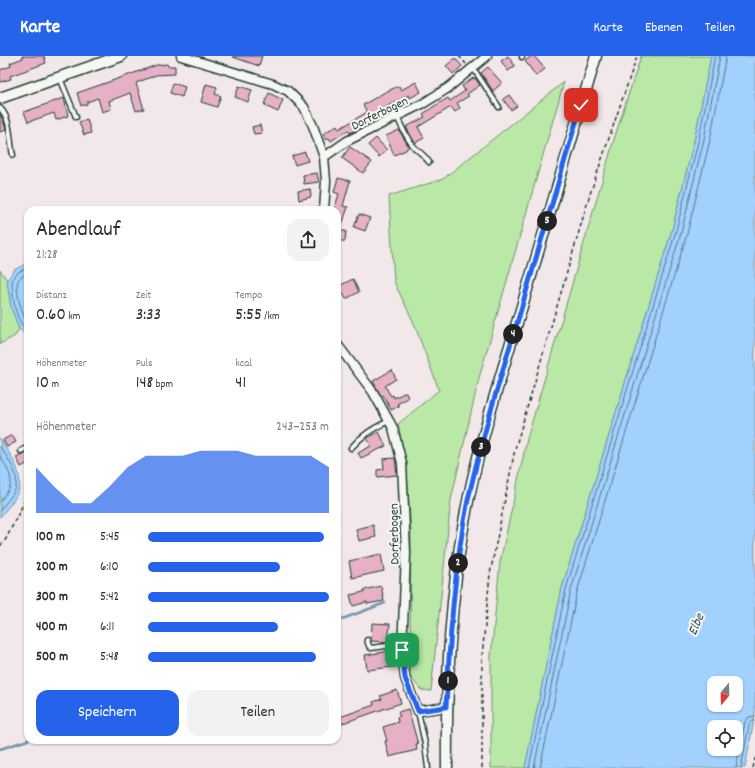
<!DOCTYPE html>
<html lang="de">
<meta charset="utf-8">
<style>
body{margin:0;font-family:Dekko,sans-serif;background:#f2f2f3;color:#2b2b33;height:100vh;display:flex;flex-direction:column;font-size:15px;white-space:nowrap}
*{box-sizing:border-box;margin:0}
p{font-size:13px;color:#7c7c81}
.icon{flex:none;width:22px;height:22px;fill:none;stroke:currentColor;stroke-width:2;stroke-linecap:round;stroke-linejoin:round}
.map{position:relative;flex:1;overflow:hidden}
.drawer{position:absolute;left:24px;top:150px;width:317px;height:538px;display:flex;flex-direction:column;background:#fff;border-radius:12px;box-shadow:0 1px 3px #0004}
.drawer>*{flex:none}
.needle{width:26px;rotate:199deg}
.fabs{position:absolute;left:707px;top:620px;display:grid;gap:8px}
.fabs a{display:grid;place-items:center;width:36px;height:36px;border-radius:8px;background:#fff;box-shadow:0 1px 3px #0004;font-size:20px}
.pin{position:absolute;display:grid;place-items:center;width:34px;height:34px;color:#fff;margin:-17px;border-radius:8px;box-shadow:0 2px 6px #0006}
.km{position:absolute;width:20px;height:20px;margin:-10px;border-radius:50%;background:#222;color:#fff;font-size:11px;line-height:20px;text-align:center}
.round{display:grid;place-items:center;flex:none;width:42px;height:42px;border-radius:12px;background:#f2f2f3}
.head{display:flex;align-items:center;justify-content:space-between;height:68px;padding:0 12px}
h1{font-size:22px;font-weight:600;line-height:30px}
.stats{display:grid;grid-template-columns:repeat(3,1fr);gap:6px;height:68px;padding:4px 12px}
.stats div{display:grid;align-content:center}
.stats b{font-size:17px;font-weight:600}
.stats small{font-size:11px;font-weight:400}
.stats p{font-size:11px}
.chart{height:112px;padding:8px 12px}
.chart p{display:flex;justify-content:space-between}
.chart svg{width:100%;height:72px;margin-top:4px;fill:#2563eb;opacity:.7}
.action{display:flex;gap:8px;margin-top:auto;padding:8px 12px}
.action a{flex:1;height:46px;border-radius:12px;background:#2563eb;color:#fff;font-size:16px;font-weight:600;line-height:46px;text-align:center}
.action a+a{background:#f2f2f3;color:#2b2b33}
ul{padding:0 12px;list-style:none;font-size:13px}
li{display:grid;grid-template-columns:64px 48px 1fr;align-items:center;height:30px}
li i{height:10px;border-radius:5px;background:#2563eb}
header{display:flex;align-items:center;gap:24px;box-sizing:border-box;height:56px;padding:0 20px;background:#2563eb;color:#fff}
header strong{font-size:19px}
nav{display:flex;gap:22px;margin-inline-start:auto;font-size:14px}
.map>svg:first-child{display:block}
.green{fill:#bae8a6;stroke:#6c926d}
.water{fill:#a2d1fe;stroke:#6e96ad;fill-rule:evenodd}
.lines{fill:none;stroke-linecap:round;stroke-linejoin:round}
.shore{stroke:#537885;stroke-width:1}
.stream{stroke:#6e96ad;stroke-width:2.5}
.building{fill:#e7b0c6;stroke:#1f3d34}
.service-casing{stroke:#1f3d34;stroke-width:7}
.minor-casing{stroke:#1f3d34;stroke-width:11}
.tertiary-casing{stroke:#1f3d34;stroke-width:13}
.path{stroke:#1f3d34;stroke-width:1.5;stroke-dasharray:4 3;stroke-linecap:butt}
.service{stroke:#f6f6f2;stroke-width:4}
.minor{stroke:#f6f6f2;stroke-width:8}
.tertiary{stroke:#f6f6f2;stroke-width:10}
.route-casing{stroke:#fff;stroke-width:8}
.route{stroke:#2563eb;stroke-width:5}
.labels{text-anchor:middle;stroke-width:4;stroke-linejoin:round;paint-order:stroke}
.street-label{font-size:13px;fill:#1f3d34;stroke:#f6f6f2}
.water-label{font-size:14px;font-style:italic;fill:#395b5c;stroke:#f6f6f2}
</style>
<header>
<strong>Karte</strong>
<nav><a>Karte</a><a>Ebenen</a><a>Teilen</a></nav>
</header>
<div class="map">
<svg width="755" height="712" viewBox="0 0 755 712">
<rect width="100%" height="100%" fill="#f3e8e9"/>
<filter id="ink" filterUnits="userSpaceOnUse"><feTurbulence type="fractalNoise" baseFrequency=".025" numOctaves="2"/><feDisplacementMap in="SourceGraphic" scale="8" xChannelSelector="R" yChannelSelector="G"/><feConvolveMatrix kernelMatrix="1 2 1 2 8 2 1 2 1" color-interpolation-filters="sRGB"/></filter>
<g filter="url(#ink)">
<path class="green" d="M 641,0 L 711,0 L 695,81 L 672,174 L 562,532 L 525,712 L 491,712 L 491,600 L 500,506 L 527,383 L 615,80 Z
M 564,26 L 479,322 L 451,444 L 431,635 L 421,634 L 410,620 L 411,475 L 406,407 L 398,368 L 439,334 L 413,265 L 394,226 L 389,140 L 443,123 Z
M 0,214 L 7,224 L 11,251 L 19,273 L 15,280 L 0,288 Z"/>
<path class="water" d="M 711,0 L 755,0 L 755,659 L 745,712 L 525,712 L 562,532 L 672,174 L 695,81 ZM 714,627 L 736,627 L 736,649 L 714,649 ZM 714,671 L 736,671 L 736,693 L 714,693 Z
M 27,207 L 28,279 L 27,279 L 19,273 L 11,251 L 7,224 L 14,214 Z
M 0,382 C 9,398 23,414 19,433 C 18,440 5,455 0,461 Z"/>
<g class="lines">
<path class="shore" d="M 28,211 L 17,217 L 12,225 C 13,241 14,264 28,275
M 28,217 C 24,219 20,220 18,225 C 14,233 23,261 28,268
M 0,390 C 7,402 21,419 15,434 C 12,441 4,448 0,454
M 0,400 C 5,409 15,422 9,433 C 7,437 3,441 0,446
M 529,712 L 566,533 L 676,175 L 699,82 L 715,0
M 534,712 L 571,534 L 681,177 L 704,83 L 720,0
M 540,712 L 577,536 L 687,178 L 710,84 L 726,0
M 736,712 L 745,666 L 749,661 L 755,660
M 741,712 L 749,669 L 751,665 L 755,665"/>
<path class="stream" d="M 337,565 L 385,547
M 0,693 L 28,684"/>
</g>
<path class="building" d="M 22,0 L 44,0 L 46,7 L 10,20 L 11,23 L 0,26 L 0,14 L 11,10 L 10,7 L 23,2 Z
M 233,0 L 262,0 L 259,10 L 233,1 Z
M 508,0 L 515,10 L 508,15 L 501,5 Z
M 532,0 L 534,0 L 545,13 L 536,20 L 525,5 Z
M 455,2 L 462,10 L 453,18 L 446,10 Z
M 167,8 L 168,10 L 175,10 L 175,18 L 156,19 L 136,27 L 144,53 L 136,55 L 130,37 L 109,45 L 111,53 L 102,56 L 98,42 L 87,46 L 87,48 L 81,50 L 77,37 L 157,9 Z
M 488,11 L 502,27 L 493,35 L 481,17 Z
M 473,22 L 474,23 L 475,22 L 480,29 L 467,38 L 469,40 L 457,47 L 460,52 L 455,56 L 451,51 L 418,71 L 424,82 L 415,87 L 406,71 L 425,61 L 423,58 L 433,51 L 448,42 L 450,45 L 465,35 L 462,30 Z
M 416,26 L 421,36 L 410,42 L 409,39 L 386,51 L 389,57 L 370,67 L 372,64 L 350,77 L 348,74 L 331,85 L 329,82 L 326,84 L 323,78 L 337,69 L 339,73 L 367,56 L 363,49 L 385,36 L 399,30 L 401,34 Z
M 173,27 L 185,31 L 182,41 L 170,37 Z
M 206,28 L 217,31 L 215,38 L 221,40 L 217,51 L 201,46 Z
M 239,30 L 252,34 L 248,46 L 235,41 Z
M 269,37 L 283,44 L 278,56 L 265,50 L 266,48 L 264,48 Z
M 509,39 L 517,50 L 511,54 L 503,43 Z
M 64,42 L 68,60 L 56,64 L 54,57 L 28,66 L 24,56 Z
M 0,58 L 3,64 L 6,74 L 0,76 Z
M 87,63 L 91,77 L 84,79 L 79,66 Z
M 260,69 L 262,77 L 254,78 L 252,71 Z
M 399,74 L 409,91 L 406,93 L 406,94 L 394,99 L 386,80 Z
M 376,82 L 387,94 L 379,101 L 368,89 Z
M 350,91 L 372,106 L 363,117 L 342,102 Z
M 305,96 L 308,105 L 295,109 L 292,100 Z
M 317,117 L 319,126 L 304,128 L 303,119 Z
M 338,122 L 350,125 L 343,150 L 348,151 L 340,175 L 346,175 L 345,185 L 337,185 L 337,154 L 334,154 L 339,138 L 334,136 Z
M 310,133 L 311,141 L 299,144 L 298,135 Z
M 359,158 L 370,162 L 365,175 L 354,171 Z
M 353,223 L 359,236 L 346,243 L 339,230 Z
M 392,314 L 396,323 L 385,330 L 391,340 L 393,339 L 394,342 L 406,336 L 408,342 L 397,348 L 399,350 L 391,354 L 383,339 L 381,340 L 373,325 Z
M 379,376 L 386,390 L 361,402 L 358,397 L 371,390 L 367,382 Z
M 12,379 L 16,386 L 7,391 L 3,384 Z
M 28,395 L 28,407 L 21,411 L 16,401 Z
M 395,402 L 397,419 L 377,421 L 377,414 L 384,413 L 383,403 Z
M 373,469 L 376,481 L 359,485 L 356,473 Z
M 381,498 L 384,515 L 352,522 L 349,505 Z
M 381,530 L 384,545 L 367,548 L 367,546 L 353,550 L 350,539 L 364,536 L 364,534 Z
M 372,567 L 390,568 L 388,586 L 371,585 Z
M 391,595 L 393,611 L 367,614 L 365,599 Z
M 397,634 L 401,647 L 337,669 L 337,662 L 374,649 L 373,646 L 382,643 L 380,640 Z
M 408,653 L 418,688 L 416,688 L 417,694 L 389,701 L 385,685 L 387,685 L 383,671 L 398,666 L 397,661 L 400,660 L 398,656 Z"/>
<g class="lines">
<g class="service-casing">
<path id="service" d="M 522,0 L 522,1
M 473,12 L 499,51
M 60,22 L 76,61
M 0,52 C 12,64 9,84 13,99
M 397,61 C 402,71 407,84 415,92 C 422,98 423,98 429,106
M 351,392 C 362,379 374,372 389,365
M 21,395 L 28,391
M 367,584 L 369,590 L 371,592 L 402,588
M 418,655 L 425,688 L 428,712"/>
</g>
<g class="minor-casing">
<path id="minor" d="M 181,0 L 273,28 L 288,35 L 304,51 L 313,70 L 324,101
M 324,154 L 326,125 L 324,101 L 347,85 L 424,47 L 448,32 L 487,0
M 337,288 L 373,336 L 393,372 L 402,407 L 406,497 L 402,595 L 405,622 L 418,655 L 446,651"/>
</g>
<g class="tertiary-casing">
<path id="tertiary" d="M 0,42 L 121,0
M 447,712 C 446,622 450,533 468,445 C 481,382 501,319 520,257 C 545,172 571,86 596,0"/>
</g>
<path class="path" d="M 459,0 L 466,8
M 0,490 L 6,483 L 28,438
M 482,712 L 482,601 L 490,518 L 515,393 L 590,138 L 637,0
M 753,712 L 755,702"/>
<use href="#service" class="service"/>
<use href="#minor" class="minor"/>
<use href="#tertiary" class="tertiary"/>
</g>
</g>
<g class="lines" filter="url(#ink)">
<g class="route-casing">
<path id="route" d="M 402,594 L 405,622 L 418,655 L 446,651 C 450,582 454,512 468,444 C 481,384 499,325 517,267 C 538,194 560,122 581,49"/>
</g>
<use href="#route" class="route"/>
</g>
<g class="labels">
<g class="street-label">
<text transform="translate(379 56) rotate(-26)" y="5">Dorferbogen</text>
<text transform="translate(393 478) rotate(-91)" y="5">Dorferbogen</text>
</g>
<g class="water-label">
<text transform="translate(695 568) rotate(-67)" y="5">Elbe</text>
</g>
</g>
</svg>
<div class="fabs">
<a><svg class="needle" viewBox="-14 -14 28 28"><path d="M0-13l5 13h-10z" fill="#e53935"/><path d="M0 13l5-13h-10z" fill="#7c7c81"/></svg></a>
<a><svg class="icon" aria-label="locate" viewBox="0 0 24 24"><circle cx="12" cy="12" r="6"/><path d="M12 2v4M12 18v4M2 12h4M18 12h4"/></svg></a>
</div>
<div class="pin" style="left:402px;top:594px;background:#1e9e55"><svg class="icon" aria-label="arrive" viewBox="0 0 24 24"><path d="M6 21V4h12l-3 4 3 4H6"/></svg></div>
<div class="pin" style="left:581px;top:49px;background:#d93025"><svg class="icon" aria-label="check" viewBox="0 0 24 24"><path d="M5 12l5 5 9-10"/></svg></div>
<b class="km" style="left:448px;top:625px">1</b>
<b class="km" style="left:458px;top:507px">2</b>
<b class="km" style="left:481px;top:391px">3</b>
<b class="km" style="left:513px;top:278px">4</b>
<b class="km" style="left:547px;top:165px">5</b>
<section class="drawer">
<div class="head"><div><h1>Abendlauf</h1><p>21:28</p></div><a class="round"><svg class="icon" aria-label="share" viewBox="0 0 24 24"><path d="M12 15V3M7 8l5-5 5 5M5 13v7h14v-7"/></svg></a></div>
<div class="stats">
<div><p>Distanz</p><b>0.60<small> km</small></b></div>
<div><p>Zeit</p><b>3:33</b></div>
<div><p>Tempo</p><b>5:55<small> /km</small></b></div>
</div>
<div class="stats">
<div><p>Höhenmeter</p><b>10<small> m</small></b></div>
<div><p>Puls</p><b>148<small> bpm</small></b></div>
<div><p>kcal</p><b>41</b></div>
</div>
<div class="chart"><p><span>Höhenmeter</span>243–253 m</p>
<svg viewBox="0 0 160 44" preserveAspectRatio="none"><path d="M0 44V16L10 28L20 38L30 38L40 28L50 16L60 9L70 9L80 9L90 6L100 6L110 6L120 9L130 9L140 9L150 9L160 16V44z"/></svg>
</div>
<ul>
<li><b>100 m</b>5:45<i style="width:97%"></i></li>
<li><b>200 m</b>6:10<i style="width:73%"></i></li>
<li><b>300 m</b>5:42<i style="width:100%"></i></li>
<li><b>400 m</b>6:11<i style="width:72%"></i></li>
<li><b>500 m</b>5:48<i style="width:93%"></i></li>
</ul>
<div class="action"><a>Speichern</a><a>Teilen</a></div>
</section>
</div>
